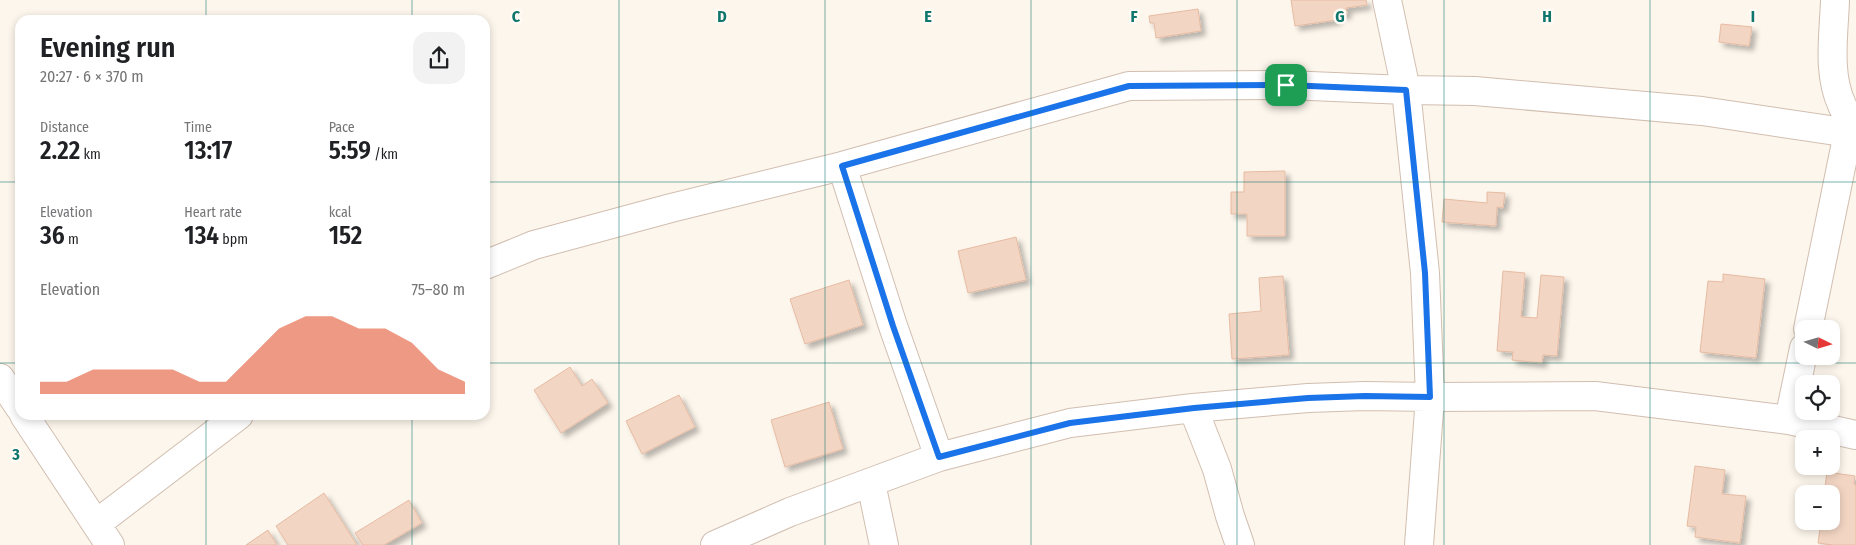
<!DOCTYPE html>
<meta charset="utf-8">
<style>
body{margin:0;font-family:"Fira Sans Condensed",sans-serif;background:#f2f2f2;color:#202124;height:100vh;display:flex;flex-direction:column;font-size:19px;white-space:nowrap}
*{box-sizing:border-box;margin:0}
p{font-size:16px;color:#757577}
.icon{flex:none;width:28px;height:28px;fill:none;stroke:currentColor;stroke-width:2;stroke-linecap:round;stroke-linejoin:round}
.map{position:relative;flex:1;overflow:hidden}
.sheet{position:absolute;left:15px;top:15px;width:475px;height:405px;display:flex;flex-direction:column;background:#fff;border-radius:15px;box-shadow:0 2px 8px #0003}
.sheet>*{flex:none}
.needle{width:32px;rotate:95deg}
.tools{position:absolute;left:1795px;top:320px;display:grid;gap:10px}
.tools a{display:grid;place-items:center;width:45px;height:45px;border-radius:10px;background:#fff;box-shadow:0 2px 8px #0003;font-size:25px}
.pin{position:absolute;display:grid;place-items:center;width:42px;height:42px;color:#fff;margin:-21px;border-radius:10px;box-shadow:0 2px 8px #0006}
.round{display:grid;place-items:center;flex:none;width:52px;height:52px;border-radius:15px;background:#f2f2f2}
.overview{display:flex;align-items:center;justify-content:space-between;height:85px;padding:0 25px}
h1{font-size:28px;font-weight:600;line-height:38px}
.figures{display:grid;grid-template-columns:repeat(3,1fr);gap:8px;height:85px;padding:5px 25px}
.figures div{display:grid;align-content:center}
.figures b{font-size:25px;font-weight:600}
.figures small{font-size:14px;font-weight:400}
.figures p{font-size:14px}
.chart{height:140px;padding:10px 25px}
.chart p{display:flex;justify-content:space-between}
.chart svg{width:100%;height:90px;margin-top:5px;fill:#e76f51;opacity:.7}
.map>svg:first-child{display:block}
.building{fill:#f3d5c3;stroke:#e6bba3;filter:url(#shadow)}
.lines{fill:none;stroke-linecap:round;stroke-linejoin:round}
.minor-casing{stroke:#d1beb0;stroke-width:30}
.minor{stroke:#fff;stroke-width:28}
.route-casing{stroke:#fff;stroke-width:10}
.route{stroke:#1a73e8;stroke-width:6}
.grid{fill:none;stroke:#0f766e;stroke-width:1;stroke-opacity:0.55}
.grid-label{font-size:16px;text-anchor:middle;font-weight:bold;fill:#0f766e;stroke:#fffaf3;stroke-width:5;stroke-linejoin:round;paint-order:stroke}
</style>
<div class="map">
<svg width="1856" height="545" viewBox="0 0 1856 545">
<defs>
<filter id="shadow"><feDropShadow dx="4.5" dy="4.5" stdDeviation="2.5" flood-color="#0004"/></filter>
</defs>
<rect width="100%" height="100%" fill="#fdf6ec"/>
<path class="building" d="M 1291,0 L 1366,0 L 1367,5 L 1346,8 L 1347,14 L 1336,15 L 1337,20 L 1295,26 Z
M 1198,9 L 1201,31 L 1156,38 L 1154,23 L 1150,23 L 1149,16 Z
M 1721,24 L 1752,27 L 1749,46 L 1719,42 Z
M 1285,171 L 1285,236 L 1247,236 L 1247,214 L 1231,214 L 1231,192 L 1244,192 L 1244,172 Z
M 1487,192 L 1505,193 L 1503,208 L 1497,207 L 1496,226 L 1442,222 L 1444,199 L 1487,203 Z
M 1016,237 L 1026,280 L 968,293 L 958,251 Z
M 1503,271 L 1525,273 L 1521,317 L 1537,318 L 1541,275 L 1564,277 L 1557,356 L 1543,355 L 1542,363 L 1512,360 L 1513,352 L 1497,351 Z
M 1723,274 L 1765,279 L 1756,358 L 1700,352 L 1708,281 L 1723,282 Z
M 1283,276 L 1289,355 L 1232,359 L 1229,314 L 1261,311 L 1259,278 Z
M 849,280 L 863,325 L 805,344 L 790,299 Z
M 570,367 L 582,386 L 592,379 L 608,403 L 561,433 L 534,390 Z
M 679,395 L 695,427 L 642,454 L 626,421 Z
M 829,402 L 843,449 L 785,467 L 771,420 Z
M 1695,466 L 1725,470 L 1722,494 L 1746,496 L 1740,543 L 1695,537 L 1696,527 L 1687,526 Z
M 1827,472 L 1855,476 L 1854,484 L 1856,485 L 1856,545 L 1833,545 L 1818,543 L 1821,521 L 1831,521 L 1831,494 L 1824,494 Z
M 324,493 L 357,545 L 288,545 L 276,526 Z
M 409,500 L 422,523 L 384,545 L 363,545 L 355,533 Z
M 268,530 L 277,545 L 246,545 Z"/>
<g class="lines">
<g class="minor-casing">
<path id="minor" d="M 1387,0 L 1406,90 L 1425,273 L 1430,397 L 1419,545
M 1835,0 C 1834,34 1827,73 1842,105 C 1845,113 1851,120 1856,128
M 842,166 L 893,326 L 939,457
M 485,265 L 534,245 L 671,208 L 842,166 L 1129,86 L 1286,85 L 1406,90 L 1475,91 L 1702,111 L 1856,134
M 1808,329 L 1848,133
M 0,378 L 20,408
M 1193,408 L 1217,469 L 1230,516 L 1240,545
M 24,415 L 110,545
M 1789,420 L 1804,348
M 871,483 L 884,545
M 96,524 L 239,415
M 715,545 L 790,512 L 939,457 L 1070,423 L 1193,408 L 1308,398 L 1365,396 L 1430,397 L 1595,396 L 1789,420 L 1856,435"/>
</g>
<use href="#minor" class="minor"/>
</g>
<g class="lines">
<g class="route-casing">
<path id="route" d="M 1286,85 L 1406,90 L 1425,273 L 1430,397 L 1365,396 L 1308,398 L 1194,408 L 1070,423 L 939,457 L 893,326 L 842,166 L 1129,86 Z"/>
</g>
<use href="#route" class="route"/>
</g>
<path class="grid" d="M 206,0 L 206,20M 412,0 L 412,20M 619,0 L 619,545M 825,0 L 825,545M 1031,0 L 1031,545M 1237,0 L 1237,545M 1444,0 L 1444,545M 1650,0 L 1650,545M 0,182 L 20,182M 485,182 L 1856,182M 0,363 L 20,363M 485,363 L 1856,363M 206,415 L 206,545M 412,415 L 412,545"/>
<g class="grid-label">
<text x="516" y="22">C</text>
<text x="722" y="22">D</text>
<text x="928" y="22">E</text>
<text x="1134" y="22">F</text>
<text x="1340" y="22">G</text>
<text x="1547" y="22">H</text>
<text x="1753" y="22">I</text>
<text x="16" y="460">3</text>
</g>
</svg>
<div class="tools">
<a><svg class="needle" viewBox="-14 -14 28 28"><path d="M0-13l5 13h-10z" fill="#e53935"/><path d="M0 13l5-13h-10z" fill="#757577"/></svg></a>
<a><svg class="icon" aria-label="locate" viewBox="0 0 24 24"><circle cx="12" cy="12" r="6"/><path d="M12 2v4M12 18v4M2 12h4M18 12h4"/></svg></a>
<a>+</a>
<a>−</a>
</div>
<div class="pin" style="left:1286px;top:85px;background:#1e9e55"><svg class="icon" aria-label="arrive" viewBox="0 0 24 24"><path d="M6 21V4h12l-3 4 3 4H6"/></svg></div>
<section class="sheet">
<div class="overview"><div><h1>Evening run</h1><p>20:27 · 6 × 370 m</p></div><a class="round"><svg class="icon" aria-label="share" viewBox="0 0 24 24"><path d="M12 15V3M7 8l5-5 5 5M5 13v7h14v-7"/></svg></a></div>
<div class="figures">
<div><p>Distance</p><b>2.22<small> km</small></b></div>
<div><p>Time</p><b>13:17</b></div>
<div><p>Pace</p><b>5:59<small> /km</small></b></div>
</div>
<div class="figures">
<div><p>Elevation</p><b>36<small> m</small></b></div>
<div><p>Heart rate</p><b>134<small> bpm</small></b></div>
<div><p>kcal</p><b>152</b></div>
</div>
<div class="chart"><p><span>Elevation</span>75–80 m</p>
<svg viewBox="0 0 160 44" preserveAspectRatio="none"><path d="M0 44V38L10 38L20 32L30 32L40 32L50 32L60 38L70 38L80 25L90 12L100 6L110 6L120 12L130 12L140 19L150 32L160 38V44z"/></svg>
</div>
</section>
</div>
